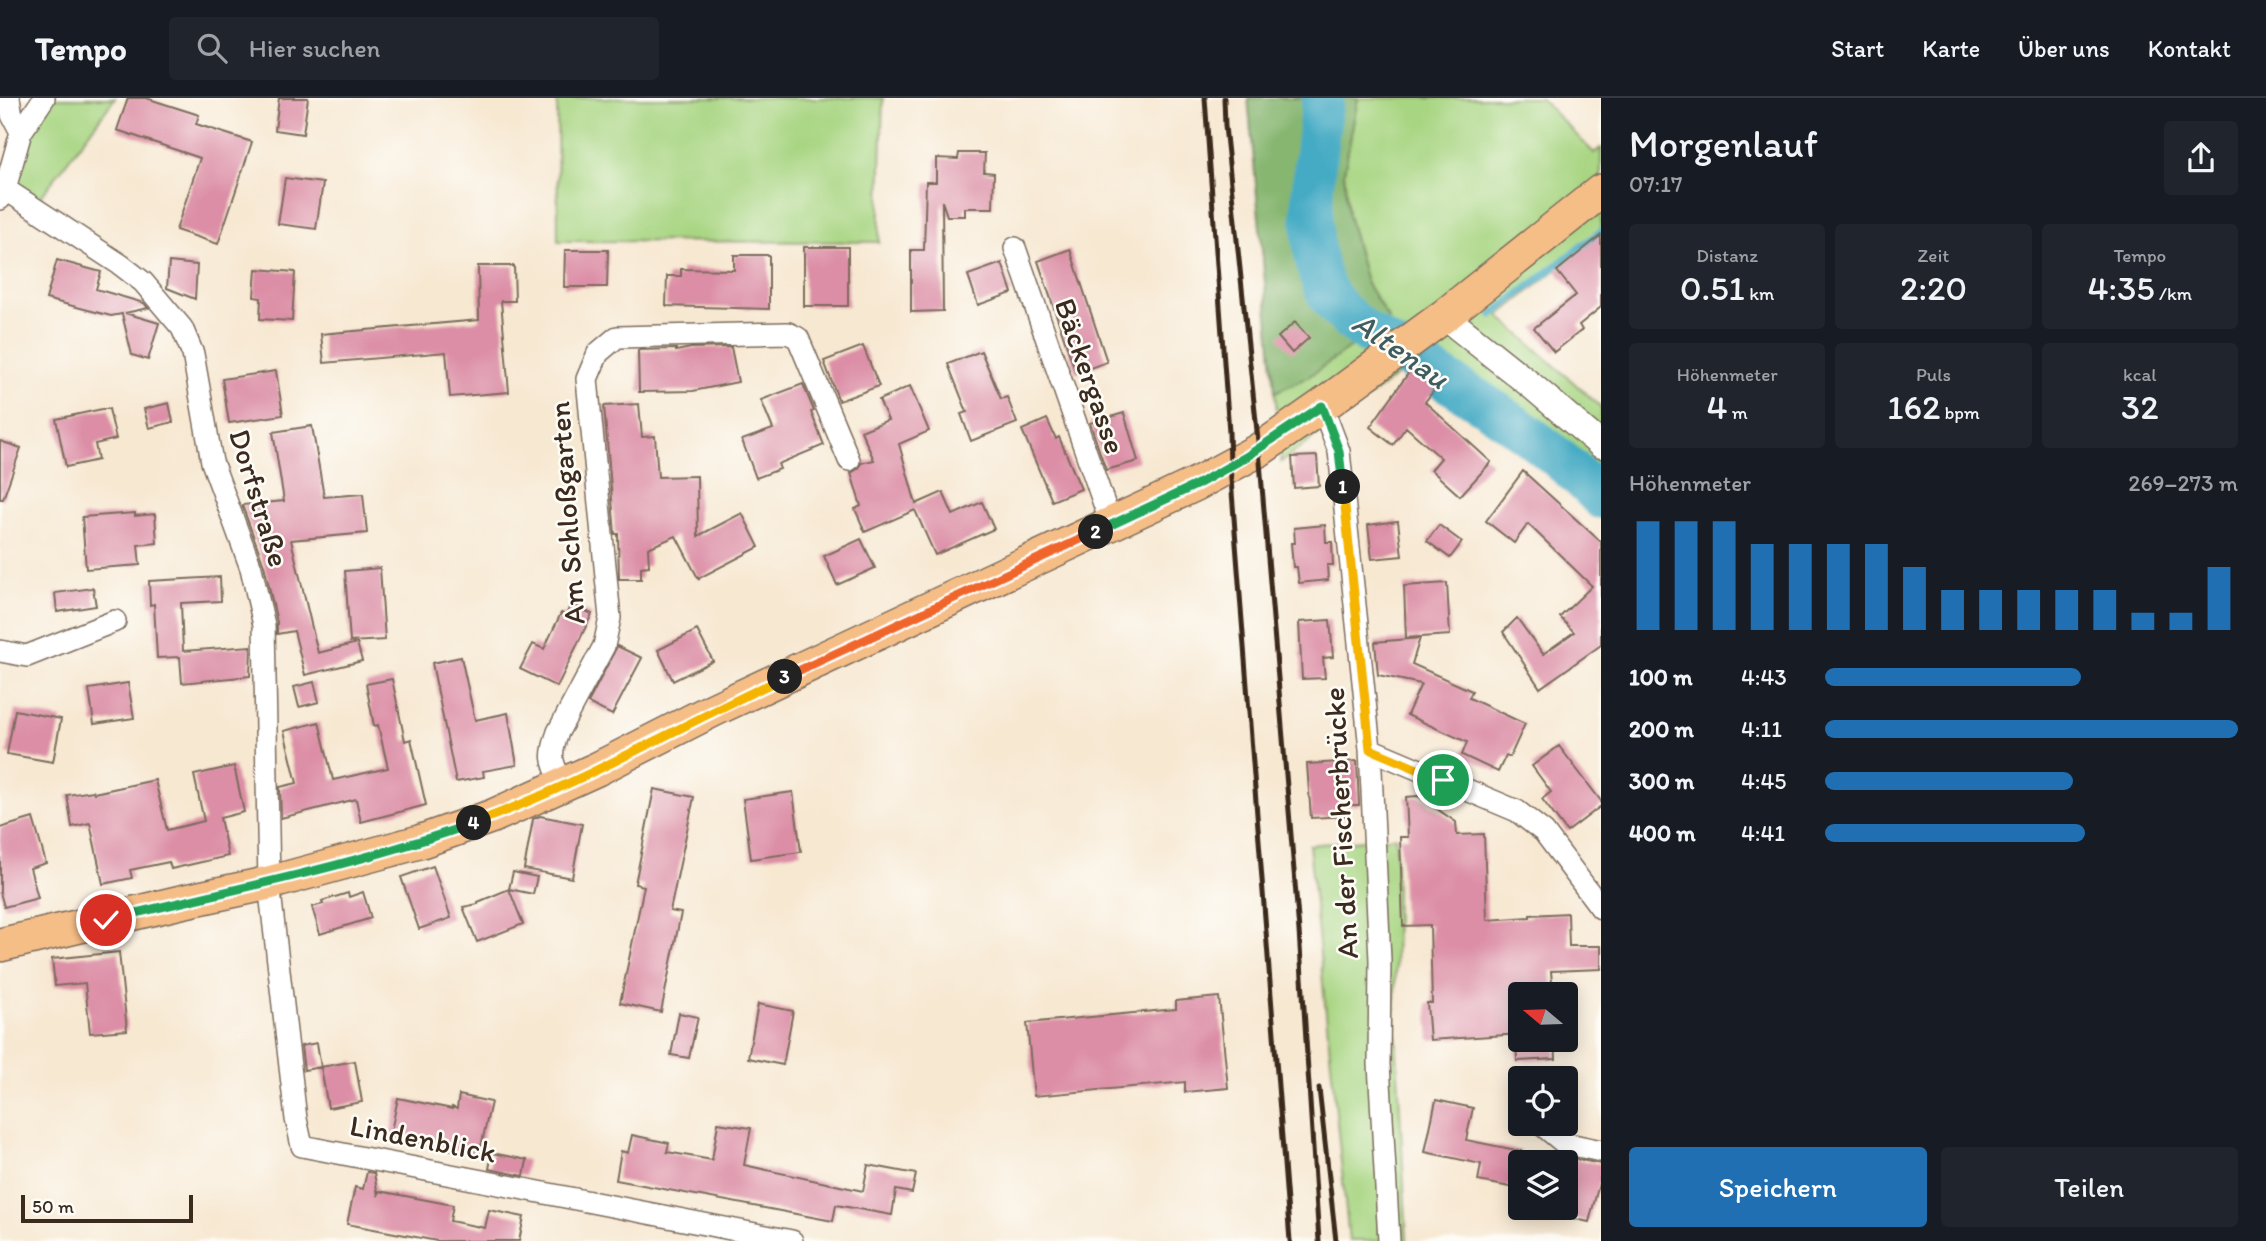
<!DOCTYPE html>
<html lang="de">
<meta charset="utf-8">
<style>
body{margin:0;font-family:Itim,sans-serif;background:#20242c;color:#f1f3f6;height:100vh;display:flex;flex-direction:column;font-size:26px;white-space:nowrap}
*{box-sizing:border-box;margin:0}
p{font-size:23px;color:#9ea1a6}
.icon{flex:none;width:38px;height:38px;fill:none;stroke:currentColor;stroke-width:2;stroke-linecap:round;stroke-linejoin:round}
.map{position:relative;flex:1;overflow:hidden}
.side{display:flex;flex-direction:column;background:#171b24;width:665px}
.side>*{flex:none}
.needle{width:46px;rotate:289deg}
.buttons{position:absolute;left:1508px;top:884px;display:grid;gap:14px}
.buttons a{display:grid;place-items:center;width:70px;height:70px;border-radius:7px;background:#171b24;box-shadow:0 4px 18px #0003;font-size:35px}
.scale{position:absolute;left:21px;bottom:18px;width:172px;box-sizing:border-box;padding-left:7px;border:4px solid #3b2a1e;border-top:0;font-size:19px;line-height:24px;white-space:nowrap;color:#3b2a1e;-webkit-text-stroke:5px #fdfcf7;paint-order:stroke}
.pin{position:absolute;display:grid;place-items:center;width:60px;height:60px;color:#fff;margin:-30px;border:4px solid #fff;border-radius:50%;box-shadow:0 2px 7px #0007}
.km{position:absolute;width:35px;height:35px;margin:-18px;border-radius:50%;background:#222;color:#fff;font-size:19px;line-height:35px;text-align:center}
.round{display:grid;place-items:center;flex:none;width:74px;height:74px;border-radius:7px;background:#20242c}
.head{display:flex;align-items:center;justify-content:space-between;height:119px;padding:0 28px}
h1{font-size:38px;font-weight:600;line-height:52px}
.stats{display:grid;grid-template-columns:repeat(3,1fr);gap:10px;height:119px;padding:7px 28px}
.stats div{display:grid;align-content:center;border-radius:7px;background:#20242c;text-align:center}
.stats b{font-size:35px;font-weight:600}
.stats small{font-size:19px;font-weight:400}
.stats p{font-size:19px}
.chart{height:196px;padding:14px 28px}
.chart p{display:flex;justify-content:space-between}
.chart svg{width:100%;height:126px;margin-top:7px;stroke:#1f6fb2;stroke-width:6}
.primary-button{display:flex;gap:14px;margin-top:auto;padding:14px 28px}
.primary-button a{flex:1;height:80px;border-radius:7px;background:#1f6fb2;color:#fff;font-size:28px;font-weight:600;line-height:80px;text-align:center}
.primary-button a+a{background:#20242c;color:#f1f3f6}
ul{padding:0 28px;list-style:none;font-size:23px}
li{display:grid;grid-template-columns:112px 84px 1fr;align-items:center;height:52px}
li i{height:18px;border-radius:9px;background:#1f6fb2}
header{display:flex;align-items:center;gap:42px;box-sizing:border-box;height:98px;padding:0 35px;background:#171b24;border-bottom:2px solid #363941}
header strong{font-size:33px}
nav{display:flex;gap:38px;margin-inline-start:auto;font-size:24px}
.search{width:490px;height:63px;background:#20242c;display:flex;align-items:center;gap:18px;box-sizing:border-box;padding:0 24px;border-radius:7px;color:#9ea1a6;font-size:26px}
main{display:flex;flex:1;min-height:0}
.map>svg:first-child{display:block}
.green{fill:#a8d582;stroke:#728050;stroke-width:2}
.forest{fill:#86b670;stroke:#607047;stroke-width:2}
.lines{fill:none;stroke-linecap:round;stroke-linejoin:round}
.stream{stroke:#44aac4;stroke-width:7}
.river{stroke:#44aac4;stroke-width:42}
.building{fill:#dc8ea6}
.minor-casing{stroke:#7d6c5d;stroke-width:24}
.tertiary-casing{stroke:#7d6c5d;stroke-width:29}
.primary-casing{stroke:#7d6c5d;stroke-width:36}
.minor{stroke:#fff;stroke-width:21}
.tertiary{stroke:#fff;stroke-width:26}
.primary{stroke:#f6be87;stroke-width:33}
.rail{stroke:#3b2a1e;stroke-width:5}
.split-1-casing{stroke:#fff;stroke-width:14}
.split-2-casing{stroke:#fff;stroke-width:14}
.split-3-casing{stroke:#fff;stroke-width:14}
.split-4-casing{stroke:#fff;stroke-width:14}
.split-5-casing{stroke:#fff;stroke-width:14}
.split-1{stroke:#f5b400;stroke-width:9}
.split-2{stroke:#22a559;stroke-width:9}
.split-3{stroke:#f0652b;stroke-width:9}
.split-4{stroke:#f5b400;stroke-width:9}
.split-5{stroke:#22a559;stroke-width:9}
.labels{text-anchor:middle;stroke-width:5;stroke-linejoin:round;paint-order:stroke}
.street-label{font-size:30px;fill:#3b2a1e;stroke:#fdfcf7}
.water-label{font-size:32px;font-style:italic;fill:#3f5d60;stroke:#fdfcf7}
</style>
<header>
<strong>Tempo</strong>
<div class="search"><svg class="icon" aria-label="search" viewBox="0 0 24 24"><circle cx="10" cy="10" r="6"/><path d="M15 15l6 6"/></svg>Hier suchen</div>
<nav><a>Start</a><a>Karte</a><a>Über uns</a><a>Kontakt</a></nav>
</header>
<main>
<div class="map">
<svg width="1601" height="1143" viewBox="0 0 1601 1143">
<rect width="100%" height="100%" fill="#fdfcf7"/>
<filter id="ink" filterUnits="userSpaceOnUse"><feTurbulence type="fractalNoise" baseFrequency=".0143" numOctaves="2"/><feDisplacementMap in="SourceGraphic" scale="14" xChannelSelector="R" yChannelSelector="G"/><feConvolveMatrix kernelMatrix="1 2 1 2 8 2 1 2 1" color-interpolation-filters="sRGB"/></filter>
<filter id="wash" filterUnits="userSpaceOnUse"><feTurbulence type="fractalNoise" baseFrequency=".00686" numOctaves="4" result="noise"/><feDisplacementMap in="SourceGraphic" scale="28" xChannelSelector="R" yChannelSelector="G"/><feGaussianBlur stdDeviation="1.57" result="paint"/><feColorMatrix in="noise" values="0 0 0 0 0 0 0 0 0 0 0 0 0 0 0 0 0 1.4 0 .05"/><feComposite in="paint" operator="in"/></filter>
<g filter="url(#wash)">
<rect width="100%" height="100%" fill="#f7e8d2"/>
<path class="green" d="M 44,0 L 115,0 L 33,109 L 5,91 Z
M 557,0 L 883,0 L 879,144 L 558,143 Z
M 1358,0 L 1540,0 L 1594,55 L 1601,50 L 1601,135 L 1499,218 L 1601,309 L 1601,419 L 1540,356 L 1411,267 L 1281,364 L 1275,294 L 1308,279 L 1389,222 L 1366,184 L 1348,117 L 1344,74 Z
M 1396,739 L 1395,918 L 1407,1143 L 1349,1143 L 1309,747 Z"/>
<path class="forest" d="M 1248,0 L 1358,0 L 1344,74 L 1348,117 L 1366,184 L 1389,222 L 1308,279 L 1275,294 Z"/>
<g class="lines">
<path class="stream" d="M 1492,217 L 1601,133"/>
<path class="river" d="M 1323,0 C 1316,53 1301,144 1326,193 C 1334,209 1349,220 1363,232 C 1445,283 1534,329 1601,400"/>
</g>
<g id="blocks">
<path class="building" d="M 128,0 L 146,0 L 199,17 L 196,26 L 252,44 L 218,146 L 176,132 L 200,60 L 117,32 Z
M 279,0 L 308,0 L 303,36 L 275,32 Z
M 959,55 L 985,55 L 984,74 L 994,75 L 993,110 L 965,110 L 965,118 L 947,118 L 942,103 L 943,213 L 911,214 L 911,152 L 924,152 L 926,84 L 936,84 L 936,60 L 958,61 Z
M 285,80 L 323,85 L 316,131 L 278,126 Z
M 1601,137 L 1601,209 L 1579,227 L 1582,232 L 1554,254 L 1534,230 L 1576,197 L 1557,173 Z
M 804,149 L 848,149 L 848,208 L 804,208 Z
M 1070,151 L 1107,264 L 1076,275 L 1038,163 Z
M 565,152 L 608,152 L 607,189 L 564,189 Z
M 734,157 L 769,157 L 769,211 L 666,208 L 667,178 L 681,178 L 681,171 L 734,172 Z
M 57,162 L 101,174 L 96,191 L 144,205 L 148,210 L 125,215 L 159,225 L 148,262 L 132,257 L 122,216 L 111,218 L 46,201 Z
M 169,164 L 197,167 L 195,201 L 167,190 Z
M 1002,165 L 1012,195 L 978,207 L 968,177 Z
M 478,168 L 514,168 L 515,203 L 501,203 L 509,294 L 450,299 L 446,254 L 324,265 L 321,236 L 479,222 Z
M 256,171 L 295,174 L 292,223 L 260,221 L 261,200 L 254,199 Z
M 1295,224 L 1309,240 L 1292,255 L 1278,239 Z
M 863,248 L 879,288 L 839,303 L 824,263 Z
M 731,249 L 738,284 L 693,293 L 639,294 L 638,252 L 676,251 L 676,253 L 691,250 Z
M 981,253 L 1001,301 L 1007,299 L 1017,325 L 971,343 L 961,316 L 967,314 L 948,266 Z
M 276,273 L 283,317 L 229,325 L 222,281 Z
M 1410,273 L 1435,291 L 1425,304 L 1491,364 L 1460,398 L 1431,372 L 1441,360 L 1406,329 L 1393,347 L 1370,329 Z
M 803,286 L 814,313 L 811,314 L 824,347 L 778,366 L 780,371 L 756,380 L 742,342 L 773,331 L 761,302 Z
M 910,288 L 929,333 L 899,346 L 916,406 L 943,394 L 953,417 L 982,404 L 994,431 L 935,457 L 915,412 L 865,434 L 855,411 L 861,408 L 851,375 L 859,370 L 861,365 L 874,362 L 861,333 L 888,322 L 879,302 Z
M 169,305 L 173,324 L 149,330 L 144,311 Z
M 639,306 L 642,339 L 655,338 L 658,379 L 697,378 L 698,438 L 742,415 L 759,449 L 699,480 L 699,482 L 676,438 L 648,450 L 649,468 L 641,469 L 641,481 L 619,481 L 618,436 L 615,436 L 604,308 Z
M 102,311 L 109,311 L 116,341 L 95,346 L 98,362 L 66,369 L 56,321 Z
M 1124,315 L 1138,363 L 1106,372 L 1090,325 Z
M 1047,321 L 1056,341 L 1059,339 L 1081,391 L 1052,403 L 1022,332 Z
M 312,328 L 324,399 L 363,396 L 367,435 L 291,442 L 318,555 L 357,545 L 362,563 L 305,577 L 294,533 L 277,536 L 277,524 L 264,467 L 242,407 L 284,403 L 273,334 Z
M 0,343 L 21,350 L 3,401 L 0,401 Z
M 1317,358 L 1319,388 L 1294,390 L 1292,359 Z
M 1523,373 L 1601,444 L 1601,547 L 1540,590 L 1503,534 L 1517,520 L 1543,556 L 1574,534 L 1560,519 L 1592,488 L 1528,426 L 1514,445 L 1486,423 Z
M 135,415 L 135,418 L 155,416 L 157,445 L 138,447 L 140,467 L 86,471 L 82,419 Z
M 1398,423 L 1402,458 L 1372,461 L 1368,427 Z
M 1325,427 L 1326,444 L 1332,444 L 1333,467 L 1327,467 L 1328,482 L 1299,485 L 1297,469 L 1293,469 L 1291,445 L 1295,445 L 1294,430 Z
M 1439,427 L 1462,444 L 1450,460 L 1427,443 Z
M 861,441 L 875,470 L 837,487 L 824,458 Z
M 380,470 L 385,542 L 350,544 L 345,473 Z
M 220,479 L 221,503 L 181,505 L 183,553 L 251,548 L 250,578 L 182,585 L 180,559 L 157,560 L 154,506 L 150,507 L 149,483 Z
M 1447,485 L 1450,537 L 1406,540 L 1404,488 Z
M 93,490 L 96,508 L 57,514 L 55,495 Z
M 571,506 L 592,516 L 557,589 L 520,571 L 533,546 L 544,551 L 561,515 L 566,517 Z
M 1330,522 L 1333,559 L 1323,560 L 1325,580 L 1302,581 L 1299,524 Z
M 697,532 L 713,563 L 673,583 L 658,552 Z
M 1420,540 L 1412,566 L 1472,593 L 1469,600 L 1525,626 L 1510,659 L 1506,657 L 1498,674 L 1462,657 L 1467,644 L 1407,617 L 1421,586 L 1378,577 L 1375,544 Z
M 617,548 L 642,560 L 612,617 L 588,605 Z
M 461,559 L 475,622 L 508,615 L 517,667 L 483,673 L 484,679 L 456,684 L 432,565 Z
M 392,581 L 405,643 L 411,641 L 426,707 L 361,724 L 356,701 L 281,720 L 280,689 L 297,685 L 284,633 L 319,624 L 333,682 L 388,670 L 378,627 L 374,628 L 366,586 Z
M 314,584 L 319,604 L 299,609 L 294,589 Z
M 128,585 L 134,620 L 94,626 L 89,591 Z
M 15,612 L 61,621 L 53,664 L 7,656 Z
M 1559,648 L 1601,703 L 1601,708 L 1567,734 L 1542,701 L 1551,694 L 1532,668 Z
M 1357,663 L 1359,707 L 1344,707 L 1345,718 L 1311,720 L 1307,666 Z
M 234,668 L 244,714 L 220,720 L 228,758 L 171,771 L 169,764 L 130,772 L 132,780 L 103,786 L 90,725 L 72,729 L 67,697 L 93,693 L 94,695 L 155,682 L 167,732 L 204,723 L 194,677 Z
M 654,691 L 694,699 L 670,813 L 681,815 L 661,914 L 620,905 L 644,788 L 635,786 Z
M 793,694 L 801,754 L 751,761 L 743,701 Z
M 1418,698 L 1456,724 L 1457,737 L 1484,736 L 1487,822 L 1530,819 L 1530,817 L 1568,815 L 1569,848 L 1601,848 L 1601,871 L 1551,873 L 1553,896 L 1521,896 L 1521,936 L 1430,942 L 1427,905 L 1432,905 L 1430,827 L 1403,828 L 1400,739 L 1408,739 L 1406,699 Z
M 540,718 L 582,726 L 572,780 L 524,771 L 533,721 Z
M 33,720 L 46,765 L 30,770 L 38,800 L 4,809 L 0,794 L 0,730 Z
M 433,768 L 451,820 L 419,831 L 401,779 Z
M 513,774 L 537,779 L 533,796 L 509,791 Z
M 509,791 L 523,826 L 477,844 L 463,809 L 478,806 L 478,804 Z
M 363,794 L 371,820 L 320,836 L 312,809 L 323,806 L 322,803 L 348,795 L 349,799 Z
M 119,854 L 127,932 L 90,935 L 85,885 L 55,888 L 52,861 Z
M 1219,899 L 1228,990 L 1185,994 L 1185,984 L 1034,998 L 1027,925 L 1176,911 L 1176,903 Z
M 758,906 L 793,913 L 783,967 L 748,960 Z
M 679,915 L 698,919 L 689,960 L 671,957 Z
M 1516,942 L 1555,942 L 1556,961 L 1517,963 Z
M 317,945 L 321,969 L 304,972 L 301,948 Z
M 355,963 L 362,1004 L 328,1010 L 321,969 Z
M 459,997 L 491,1004 L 479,1058 L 390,1038 L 398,1000 L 452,1011 L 452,1009 L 457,1011 Z
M 1436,1002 L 1473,1010 L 1466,1042 L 1521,1053 L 1521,1091 L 1478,1083 L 1481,1066 L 1425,1054 Z
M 718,1025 L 751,1030 L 744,1067 L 863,1093 L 868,1067 L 916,1076 L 912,1095 L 896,1092 L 892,1117 L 836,1107 L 833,1123 L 616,1082 L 621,1053 L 628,1055 L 632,1037 L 669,1045 L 667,1054 L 712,1062 Z
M 492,1055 L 527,1062 L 524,1078 L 489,1071 Z
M 1566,1059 L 1601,1066 L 1601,1078 L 1589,1124 L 1566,1119 Z
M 367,1074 L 374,1075 L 378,1098 L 379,1093 L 453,1107 L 450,1123 L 485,1130 L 489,1112 L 524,1119 L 519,1143 L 437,1143 L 347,1126 L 355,1089 L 363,1091 Z"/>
</g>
</g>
<g filter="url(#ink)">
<use href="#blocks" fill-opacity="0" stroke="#7d6c5d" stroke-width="2"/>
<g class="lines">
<g class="minor-casing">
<path id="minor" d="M 9,0 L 12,17 L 21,34
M 5,91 L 121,167 L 143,184 L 182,230 L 193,256 L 212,364 L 251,470 L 264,527 L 269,785 L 296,1021 L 302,1048 L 792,1143
M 0,101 L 5,91 L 21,34 L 44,0
M 1015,150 L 1111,426
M 1322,308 L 1339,353 L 1370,651 L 1380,862 L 1379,966 L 1389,1143
M 0,553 L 27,558 L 115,523
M 1370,651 L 1517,713 L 1544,734 L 1601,810
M 563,687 C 551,662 549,660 558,634 L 604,548 L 610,520 L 587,281 L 598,255 L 617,239 L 788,235 L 798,240 L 849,362
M 1541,1026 L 1564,1045 L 1601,1053"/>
</g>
<g class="tertiary-casing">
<path id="tertiary" d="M 1444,218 L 1532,288 L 1601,347"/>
</g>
<g class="primary-casing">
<path id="primary" d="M 0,847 L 181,804 L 269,785 L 419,744 L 493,718 L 597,671 L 713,612 L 1196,386 L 1259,352 L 1322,308 L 1444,218 L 1601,93"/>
</g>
<use href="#minor" class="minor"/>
<use href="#tertiary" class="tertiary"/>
<use href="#primary" class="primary"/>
<path class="rail" d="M 1205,0 L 1229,334 L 1230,368 L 1290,1143
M 1224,0 L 1225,28 L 1259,352 L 1299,833 L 1319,1143
M 1319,990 L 1336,1143"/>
</g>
</g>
<g class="lines" filter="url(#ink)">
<g class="split-1-casing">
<path id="split-1" d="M 1343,389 L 1370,651 L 1443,682"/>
</g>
<g class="split-2-casing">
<path id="split-2" d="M 1096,434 L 1196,387 L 1246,359 L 1322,308 L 1339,353 L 1343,389"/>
</g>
<g class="split-3-casing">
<path id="split-3" d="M 785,579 L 1096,434"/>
</g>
<g class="split-4-casing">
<path id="split-4" d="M 474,725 C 581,686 681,627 785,579"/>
</g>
<g class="split-5-casing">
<path id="split-5" d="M 106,822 C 230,792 354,768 474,725"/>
</g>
<use href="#split-1" class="split-1"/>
<use href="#split-2" class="split-2"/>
<use href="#split-3" class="split-3"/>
<use href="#split-4" class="split-4"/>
<use href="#split-5" class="split-5"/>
</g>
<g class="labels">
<g class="street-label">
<text transform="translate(1090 278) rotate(71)" y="10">Bäckergasse</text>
<text transform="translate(259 400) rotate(73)" y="10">Dorfstraße</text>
<text transform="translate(567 415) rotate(-94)" y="10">Am Schloßgarten</text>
<text transform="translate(1341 725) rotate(-93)" y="10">An der Fischerbrücke</text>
<text transform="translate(423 1041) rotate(11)" y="10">Lindenblick</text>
</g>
<g class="water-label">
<text transform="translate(1401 252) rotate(35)" y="11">Altenau</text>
</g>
</g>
</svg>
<div class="buttons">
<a><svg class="needle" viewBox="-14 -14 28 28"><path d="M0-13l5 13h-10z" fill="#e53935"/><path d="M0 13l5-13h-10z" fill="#9ea1a6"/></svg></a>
<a><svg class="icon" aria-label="locate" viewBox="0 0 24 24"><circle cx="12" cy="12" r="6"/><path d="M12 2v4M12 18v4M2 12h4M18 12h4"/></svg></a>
<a><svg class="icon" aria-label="layers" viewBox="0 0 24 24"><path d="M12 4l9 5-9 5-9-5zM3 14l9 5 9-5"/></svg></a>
</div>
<div class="scale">50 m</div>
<div class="pin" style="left:1443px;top:682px;background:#1e9e55"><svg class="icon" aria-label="arrive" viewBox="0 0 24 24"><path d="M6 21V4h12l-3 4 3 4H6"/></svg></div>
<div class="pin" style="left:106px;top:822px;background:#d93025"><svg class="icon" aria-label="check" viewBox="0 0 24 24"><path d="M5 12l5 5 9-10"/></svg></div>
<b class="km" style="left:1343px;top:389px">1</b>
<b class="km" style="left:1096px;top:434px">2</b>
<b class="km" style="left:785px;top:579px">3</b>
<b class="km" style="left:474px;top:725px">4</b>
</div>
<section class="side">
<div class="head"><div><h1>Morgenlauf</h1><p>07:17</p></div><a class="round"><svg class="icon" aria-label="share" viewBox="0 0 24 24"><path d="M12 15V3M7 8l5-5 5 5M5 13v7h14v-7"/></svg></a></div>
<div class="stats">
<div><p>Distanz</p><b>0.51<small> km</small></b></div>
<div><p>Zeit</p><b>2:20</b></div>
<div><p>Tempo</p><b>4:35<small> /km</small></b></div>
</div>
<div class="stats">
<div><p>Höhenmeter</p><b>4<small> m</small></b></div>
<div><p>Puls</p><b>162<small> bpm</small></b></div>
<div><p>kcal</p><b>32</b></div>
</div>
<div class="chart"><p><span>Höhenmeter</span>269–273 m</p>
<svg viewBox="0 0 160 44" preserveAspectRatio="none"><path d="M5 44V6M15 44V6M25 44V6M35 44V14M45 44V14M55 44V14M65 44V14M75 44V22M85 44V30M95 44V30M105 44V30M115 44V30M125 44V30M135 44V38M145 44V38M155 44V22"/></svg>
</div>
<ul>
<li><b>100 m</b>4:43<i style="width:62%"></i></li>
<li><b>200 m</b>4:11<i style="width:100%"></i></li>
<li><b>300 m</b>4:45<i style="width:60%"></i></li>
<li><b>400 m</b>4:41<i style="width:63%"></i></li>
</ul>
<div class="primary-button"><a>Speichern</a><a>Teilen</a></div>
</section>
</main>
